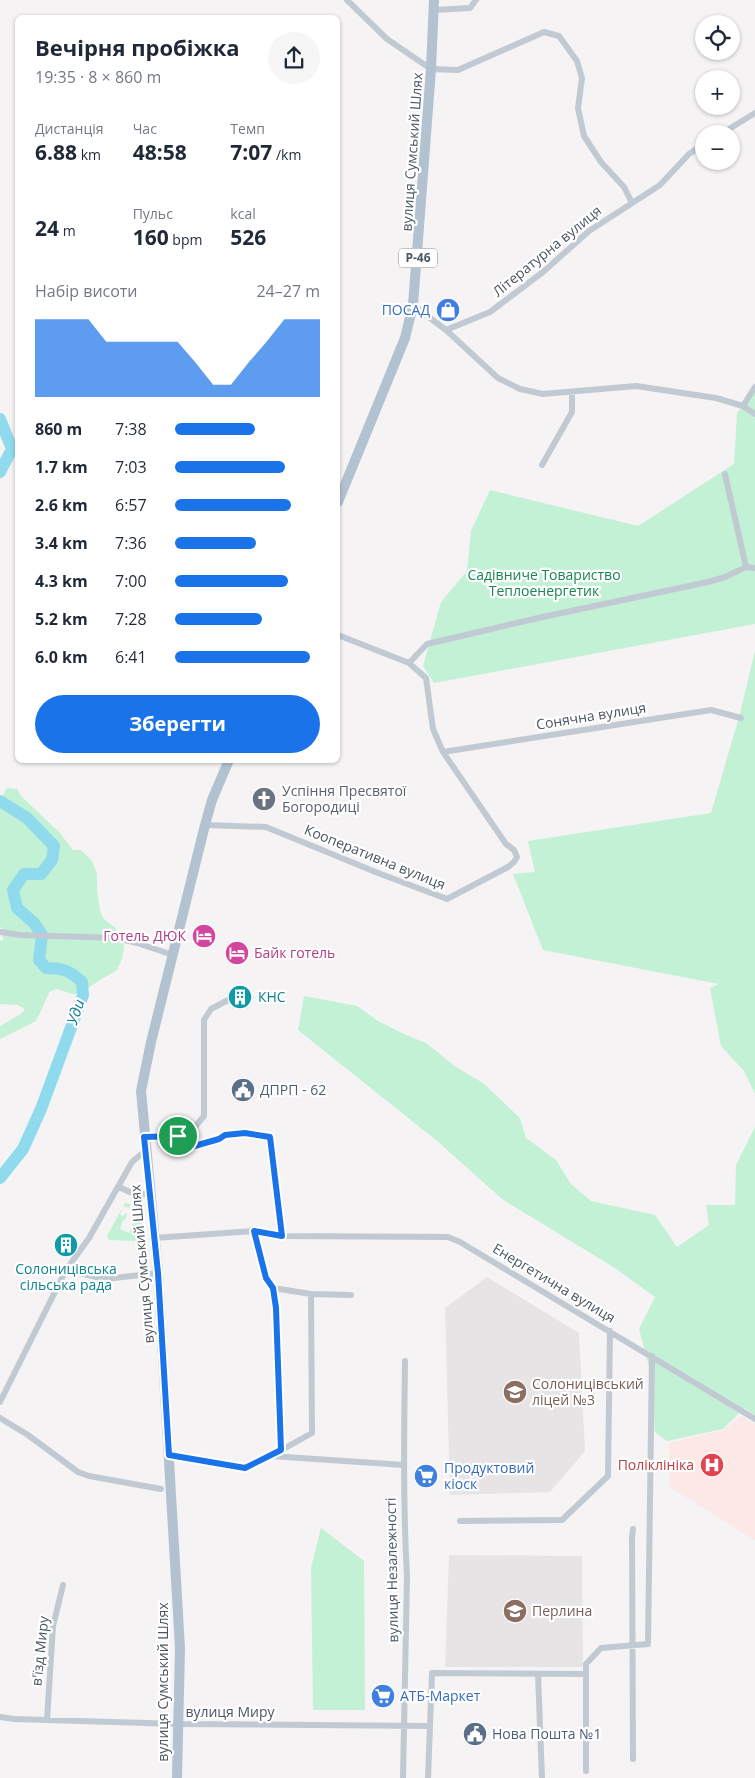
<!DOCTYPE html>
<html lang="uk">
<meta charset="utf-8">
<style>
body{margin:0;font-family:"Open Sans",sans-serif;background:#f6f6f7;color:#1f2937;height:100vh;display:flex;flex-direction:column;font-size:19px;white-space:nowrap}
*{box-sizing:border-box;margin:0}
p{font-size:16px;color:#747a83}
.icon{flex:none;width:28px;height:28px;fill:none;stroke:currentColor;stroke-width:2;stroke-linecap:round;stroke-linejoin:round}
.map{position:relative;flex:1;overflow:hidden}
.details{position:absolute;left:15px;top:15px;width:325px;height:748px;display:flex;flex-direction:column;background:#fff;border-radius:8px;box-shadow:0 1px 4px #0004}
.details>*{flex:none}
.fabs{position:absolute;left:695px;top:15px;display:grid;gap:10px}
.fabs a{display:grid;place-items:center;width:45px;height:45px;border-radius:50%;background:#fff;box-shadow:0 1px 4px #0004;font-size:25px}
.pin{position:absolute;display:grid;place-items:center;width:42px;height:42px;color:#fff;margin:-21px;border:2px solid #fff;border-radius:50%;box-shadow:0 1px 5px #0007}
.round{display:grid;place-items:center;flex:none;width:52px;height:52px;border-radius:26px;background:#f6f6f7}
.head{display:flex;align-items:center;justify-content:space-between;height:85px;padding:0 20px}
h1{font-size:22px;font-weight:700;line-height:38px}
.stats{display:grid;grid-template-columns:repeat(3,1fr);gap:8px;height:85px;padding:5px 20px}
.stats div{display:grid;align-content:center}
.stats b{font-size:21px;font-weight:700}
.stats small{font-size:14px;font-weight:400}
.stats p{font-size:14px}
.chart{height:140px;padding:10px 20px}
.chart p{display:flex;justify-content:space-between}
.chart svg{width:100%;height:90px;margin-top:5px;fill:#1a73e8;opacity:.7}
.button{display:flex;gap:10px;margin-top:auto;padding:10px 20px}
.button a{flex:1;height:58px;border-radius:30px;background:#1a73e8;color:#fff;font-size:20px;font-weight:700;line-height:58px;text-align:center}
ul{padding:0 20px;list-style:none;font-size:16px}
li{display:grid;grid-template-columns:80px 60px 1fr;align-items:center;height:38px}
li i{height:12px;border-radius:6px;background:#1a73e8}
.map>svg:first-child{display:block}
.education{fill:#e6e4e5}
.medical{fill:#fce8e6}
.green{fill:#c3f1d5}
.lines{fill:none;stroke-linecap:round;stroke-linejoin:round}
.river{stroke:#90daee;stroke-width:12}
.minor{stroke:#c1cad2;stroke-width:6}
.primary{stroke:#b3c2d1;stroke-width:10}
.route-casing{stroke:#fff;stroke-width:10}
.route{stroke:#1a73e8;stroke-width:6}
.labels{text-anchor:middle;stroke-width:4.5;stroke-linejoin:round;paint-order:stroke}
.shield{fill:#fff;stroke:#808990;stroke-width:1}
.shield-label{font-size:12px;font-weight:bold;fill:#4a5661}
.street-label{font-size:14px;fill:#4a5661;stroke:#fff}
.shop-label{font-size:14px;fill:#366cbe;stroke:#fff;text-anchor:start}
.park-label{font-size:14px;fill:#17864f;stroke:#fff}
.worship-label{font-size:14px;fill:#5b616d;stroke:#fff;text-anchor:start}
.hotel-label{font-size:14px;fill:#b23c85;stroke:#fff;text-anchor:end}
.culture-label{font-size:14px;fill:#0d838f;stroke:#fff;text-anchor:start}
.service-label{font-size:14px;fill:#4e5e75;stroke:#fff;text-anchor:start}
.education-label{font-size:14px;fill:#785e54;stroke:#fff;text-anchor:start}
.health-label{font-size:14px;fill:#be3a42;stroke:#fff;text-anchor:end}
.water-label{font-size:15px;font-style:italic;fill:#0c7c9b;stroke:#fff}
</style>
<div class="map">
<svg width="755" height="1778" viewBox="0 0 755 1778">
<rect width="100%" height="100%" fill="#f5f3f3"/>
<path class="education" d="M 487,1277 L 579,1333 L 585,1451 L 550,1492 L 450,1495 L 445,1308 Z
M 449,1555 L 582,1556 L 583,1667 L 445,1667 Z"/>
<path class="medical" d="M 741,1416 L 755,1424 L 755,1540 L 670,1487 L 669,1443 L 724,1430 Z"/>
<path class="green" d="M 755,391 L 755,624 L 434,683 L 423,666 L 441,602 L 467,571 L 471,531 L 490,490 L 638,526 L 734,464 L 737,413 Z
M 755,651 L 755,1094 L 744,1071 L 721,1046 L 710,988 L 719,984 L 543,950 L 513,874 L 535,872 L 528,841 L 711,813 L 739,717 Z
M 7,788 L 17,789 L 21,796 L 59,832 L 73,850 L 81,850 L 92,861 L 97,874 L 97,889 L 100,911 L 103,918 L 115,928 L 123,940 L 124,947 L 122,959 L 117,970 L 92,985 L 80,994 L 73,994 L 57,989 L 50,991 L 36,1021 L 0,1039 L 0,1026 L 21,1014 L 25,1009 L 18,1005 L 0,1004 L 0,941 L 3,940 L 2,928 L 0,927 L 0,807 L 3,795 Z
M 304,996 L 357,1006 L 378,1021 L 404,1034 L 426,1043 L 456,1067 L 483,1083 L 520,1118 L 526,1138 L 556,1160 L 571,1184 L 591,1201 L 655,1215 L 677,1247 L 709,1225 L 706,1205 L 735,1205 L 736,1165 L 755,1127 L 755,1415 L 744,1408 L 723,1429 L 667,1441 L 655,1432 L 652,1378 L 639,1329 L 655,1297 L 615,1268 L 502,1199 L 436,1140 L 298,1030 Z
M 125,1203 L 131,1204 L 129,1208 L 123,1206 L 120,1215 L 124,1216 L 125,1213 L 127,1214 L 125,1220 L 123,1220 L 120,1229 L 129,1233 L 133,1223 L 131,1222 L 133,1216 L 135,1217 L 135,1220 L 138,1221 L 141,1212 L 135,1210 L 136,1206 L 141,1208 L 144,1212 L 138,1239 L 136,1241 L 109,1240 L 107,1236 Z
M 321,1528 L 364,1561 L 365,1710 L 313,1710 L 311,1568 Z"/>
<g class="lines">
<path class="river" d="M 0,419 L 12,449 L 0,472
M 0,801 L 27,818 L 54,846 L 52,860 L 41,874 L 24,874 L 13,890 L 17,908 L 34,923 L 42,935 L 39,960 L 46,968 C 63,968 69,970 82,982 L 83,995 L 41,1109 L 23,1149 L 0,1178"/>
<path class="minor" d="M 347,0 L 387,39 L 431,69 L 458,70 L 544,32 L 559,36 L 577,61 L 582,78 L 578,108 L 584,136 L 601,162 L 624,187 L 632,203
M 434,10 L 470,8 L 476,0
M 721,134 L 755,113
M 413,305 L 446,330 L 498,378 L 520,389 L 543,394 L 636,386 L 716,398 L 743,406 L 755,414
M 446,330 L 490,312 L 543,272 L 589,231 L 660,185 L 689,154 L 704,144
M 743,406 L 755,387
M 542,465 L 572,412 L 572,392
M 725,474 L 746,567
M 409,663 L 427,644 L 538,618 L 708,582 L 725,577 L 746,567 L 755,568
M 443,752 L 711,710 L 741,718
M 205,825 L 266,827 L 378,873 L 447,899 L 508,867 L 514,862 L 517,857 L 514,850 L 506,844 L 443,752 L 433,729 L 426,678 L 409,663 L 338,635
M 0,932 L 20,935 L 117,938 L 137,943 L 173,955
M 178,1136 L 191,1147 L 219,1139 L 225,1135 L 245,1133 L 270,1137 L 282,1236
M 144,1137 L 178,1136 L 189,1134 L 204,1116 L 204,1020 L 211,1009 L 228,1000
M 119,1187 L 134,1194 L 150,1194
M 254,1231 L 266,1277 L 273,1288 L 276,1308 L 281,1451
M 154,1238 L 254,1231 L 282,1236 L 448,1237 L 460,1242 L 755,1419
M 66,1270 L 105,1279 L 158,1273
M 273,1288 L 311,1294 L 351,1295
M 0,1402 L 66,1270 L 89,1238 L 132,1162 L 145,1151
M 0,1418 L 28,1435 L 78,1472 L 89,1476 L 161,1489
M 278,1452 L 312,1433 L 311,1294
M 169,1455 L 245,1468 L 271,1456 L 404,1465
M 460,1521 L 562,1520 L 608,1476 L 610,1331
M 538,1674 L 542,1778
M 0,1717 L 14,1719 L 179,1724 L 430,1726
M 47,1720 L 53,1626 L 63,1585
M 633,1759 L 632,1537 L 633,1529
M 586,1771 L 586,1674
M 403,1778 L 407,1577 C 403,1505 404,1433 405,1361
M 428,1778 L 432,1673 L 586,1674 L 586,1664 L 601,1648 L 648,1644 L 652,1356"/>
<path class="primary" d="M 338,502 L 405,338 L 413,305 L 431,69 L 434,0
M 177,1778 L 180,1648 L 158,1273 L 141,1091 L 151,1042 L 205,825 L 212,800 L 229,760"/>
</g>
<g class="lines">
<g class="route-casing">
<path id="route" d="M 245,1133 L 270,1137 L 282,1236 L 254,1231 L 266,1278 L 273,1288 L 276,1308 L 281,1450 L 245,1468 L 169,1455 L 158,1273 L 144,1137 L 178,1136 L 191,1147 L 219,1139 L 225,1135 Z"/>
</g>
<use href="#route" class="route"/>
</g>
<defs>
<g id="shop-disc" transform="scale(1.25)"><circle r="9.5" fill="#3f7fe0" stroke="#fff"/><path d="M-5-2.5h2.3a2.7 3.5 0 0 1 5.4 0H5L5.5 6h-11ZM-1.5-2.5h3a1.5 2.3 0 0 0-3 0Z" fill="#fff"/></g>
<g id="church-disc" transform="scale(1.25)"><circle r="9.5" fill="#6b7280" stroke="#fff"/><path d="M-1.2-6h2.4v3.5h3.3v2.4h-3.3V6h-2.4V-.1h-3.3v-2.4h3.3Z" fill="#fff"/></g>
<g id="hotel-disc" transform="scale(1.25)"><circle r="9.5" fill="#d1479c" stroke="#fff"/><path d="M-6-4.5h1.5V1H6V5H4.5V3h-9V5H-6ZM-4 0a1.8 1.8 0 1 1 3.6 0ZM.5 0V-2.5h3Q6-2.5 6 0Z" fill="#fff"/></g>
<g id="building-disc" transform="scale(1.25)"><circle r="9.5" fill="#0f9aa8" stroke="#fff"/><path d="M-4-6H4V6H1V3H-1V6H-4ZM-2.5-4.3h1.7v1.8h-1.7ZM.8-4.3h1.7v1.8H.8ZM-2.5-1h1.7V.8h-1.7ZM.8-1h1.7V.8H.8Z" fill="#fff"/></g>
<g id="civic-disc" transform="scale(1.25)"><circle r="9.5" fill="#5c6f8a" stroke="#fff"/><path d="M-.6-6.5H3V-4.5H.6V-3L4-1V1h2V6H-6V1h2V-1L-.6-3ZM-1.2 2.5V6h2.4V2.5Z" fill="#fff"/></g>
<g id="school-disc" transform="scale(1.25)"><circle r="9.5" fill="#8d6e63" stroke="#fff"/><path d="M0-5L7-2L0 1L-7-2ZM-4 1L0 2.5L4 1V4Q0 6-4 4Z" fill="#fff"/></g>
<g id="hospital-disc" transform="scale(1.25)"><circle r="9.5" fill="#e0444e" stroke="#fff"/><path d="M-5-5h3v3.5h4V-5h3V5h-3V1.5h-4V5h-3Z" fill="#fff"/></g>
<g id="supermarket-disc" transform="scale(1.25)"><circle r="9.5" fill="#3f7fe0" stroke="#fff"/><path d="M-6-5.5h2.5l.6 2H6L4.5 2H-2.5L-4.4-4H-6ZM-1.5 3.2a1.3 1.3 0 1 0 .1 0ZM3 3.2a1.3 1.3 0 1 0 .1 0Z" fill="#fff"/></g>
</defs>
<g fill-rule="evenodd">
<use href="#shop-disc" x="448" y="310"/>
<use href="#church-disc" x="264" y="799"/>
<use href="#hotel-disc" x="204" y="936"/>
<use href="#hotel-disc" x="237" y="953"/>
<use href="#building-disc" x="240" y="997"/>
<use href="#civic-disc" x="243" y="1090"/>
<use href="#building-disc" x="66" y="1245"/>
<use href="#school-disc" x="515" y="1392"/>
<use href="#hospital-disc" x="712" y="1465"/>
<use href="#supermarket-disc" x="426" y="1476"/>
<use href="#school-disc" x="515" y="1611"/>
<use href="#supermarket-disc" x="383" y="1696"/>
<use href="#civic-disc" x="475" y="1734"/>
</g>
<g class="labels">
<rect class="shield" x="399" y="248.5" width="38" height="19" rx="4"/>
<g class="shield-label">
<text x="418" y="262">Р-46</text>
</g>
<g class="street-label">
<text transform="translate(412 152) rotate(-86)" y="5">вулиця Сумський Шлях</text>
<text transform="translate(547 251) rotate(-39)" y="5">Літературна вулиця</text>
<text transform="translate(591 716) rotate(-9)" y="5">Сонячна вулиця</text>
<text transform="translate(375 857) rotate(22)" y="5">Кооперативна вулиця</text>
<text transform="translate(142 1264) rotate(-95)" y="5">вулиця Сумський Шлях</text>
<text transform="translate(554 1283) rotate(31)" y="5">Енергетична вулиця</text>
<text transform="translate(392 1570) rotate(-91)" y="5">вулиця Незалежності</text>
<text transform="translate(40 1651) rotate(-84)" y="5">в'їзд Миру</text>
<text transform="translate(163 1682) rotate(-90)" y="5">вулиця Сумський Шлях</text>
<text x="230" y="1717">вулиця Миру</text>
</g>
<g class="shop-label">
<text x="430" y="315" text-anchor="end">ПОСАД</text>
<text x="444" y="1473">Продуктовий<tspan x="444" dy="16">кіоск</tspan></text>
<text x="400" y="1701">АТБ-Маркет</text>
</g>
<g class="park-label">
<text x="544" y="580">Садівниче Товариство<tspan x="544" dy="16">Теплоенергетик</tspan></text>
</g>
<g class="worship-label">
<text x="282" y="796">Успіння Пресвятої<tspan x="282" dy="16">Богородиці</tspan></text>
</g>
<g class="hotel-label">
<text x="186" y="941">Готель ДЮК</text>
<text x="254" y="958" text-anchor="start">Байк готель</text>
</g>
<g class="culture-label">
<text x="258" y="1002">КНС</text>
<text x="66" y="1274" text-anchor="middle">Солоницівська<tspan x="66" dy="16">сільська рада</tspan></text>
</g>
<g class="service-label">
<text x="260" y="1095">ДПРП - 62</text>
<text x="492" y="1739">Нова Пошта №1</text>
</g>
<g class="education-label">
<text x="532" y="1389">Солоницівський<tspan x="532" dy="16">ліцей №3</tspan></text>
<text x="532" y="1616">Перлина</text>
</g>
<g class="health-label">
<text x="694" y="1470">Поліклініка</text>
</g>
<g class="water-label">
<text transform="translate(76 1012) rotate(-71)" y="5">Уди</text>
</g>
</g>
</svg>
<div class="fabs">
<a><svg class="icon" aria-label="locate" viewBox="0 0 24 24"><circle cx="12" cy="12" r="6"/><path d="M12 2v4M12 18v4M2 12h4M18 12h4"/></svg></a>
<a>+</a>
<a>−</a>
</div>
<div class="pin" style="left:178px;top:1136px;background:#1e9e55"><svg class="icon" aria-label="arrive" viewBox="0 0 24 24"><path d="M6 21V4h12l-3 4 3 4H6"/></svg></div>
<section class="details">
<div class="head"><div><h1>Вечірня пробіжка</h1><p>19:35 · 8 × 860 m</p></div><a class="round"><svg class="icon" aria-label="share" viewBox="0 0 24 24"><path d="M12 15V3M7 8l5-5 5 5M5 13v7h14v-7"/></svg></a></div>
<div class="stats">
<div><p>Дистанція</p><b>6.88<small> km</small></b></div>
<div><p>Час</p><b>48:58</b></div>
<div><p>Темп</p><b>7:07<small> /km</small></b></div>
</div>
<div class="stats">
<div><b>24<small> m</small></b></div>
<div><p>Пульс</p><b>160<small> bpm</small></b></div>
<div><p>kcal</p><b>526</b></div>
</div>
<div class="chart"><p><span>Набір висоти</span>24–27 m</p>
<svg viewBox="0 0 160 44" preserveAspectRatio="none"><path d="M0 44V6L10 6L20 6L30 6L40 17L50 17L60 17L70 17L80 17L90 27L100 38L110 38L120 27L130 17L140 6L150 6L160 6V44z"/></svg>
</div>
<ul>
<li><b>860 m</b>7:38<i style="width:55%"></i></li>
<li><b>1.7 km</b>7:03<i style="width:76%"></i></li>
<li><b>2.6 km</b>6:57<i style="width:80%"></i></li>
<li><b>3.4 km</b>7:36<i style="width:56%"></i></li>
<li><b>4.3 km</b>7:00<i style="width:78%"></i></li>
<li><b>5.2 km</b>7:28<i style="width:60%"></i></li>
<li><b>6.0 km</b>6:41<i style="width:93%"></i></li>
</ul>
<div class="button"><a>Зберегти</a></div>
</section>
</div>
